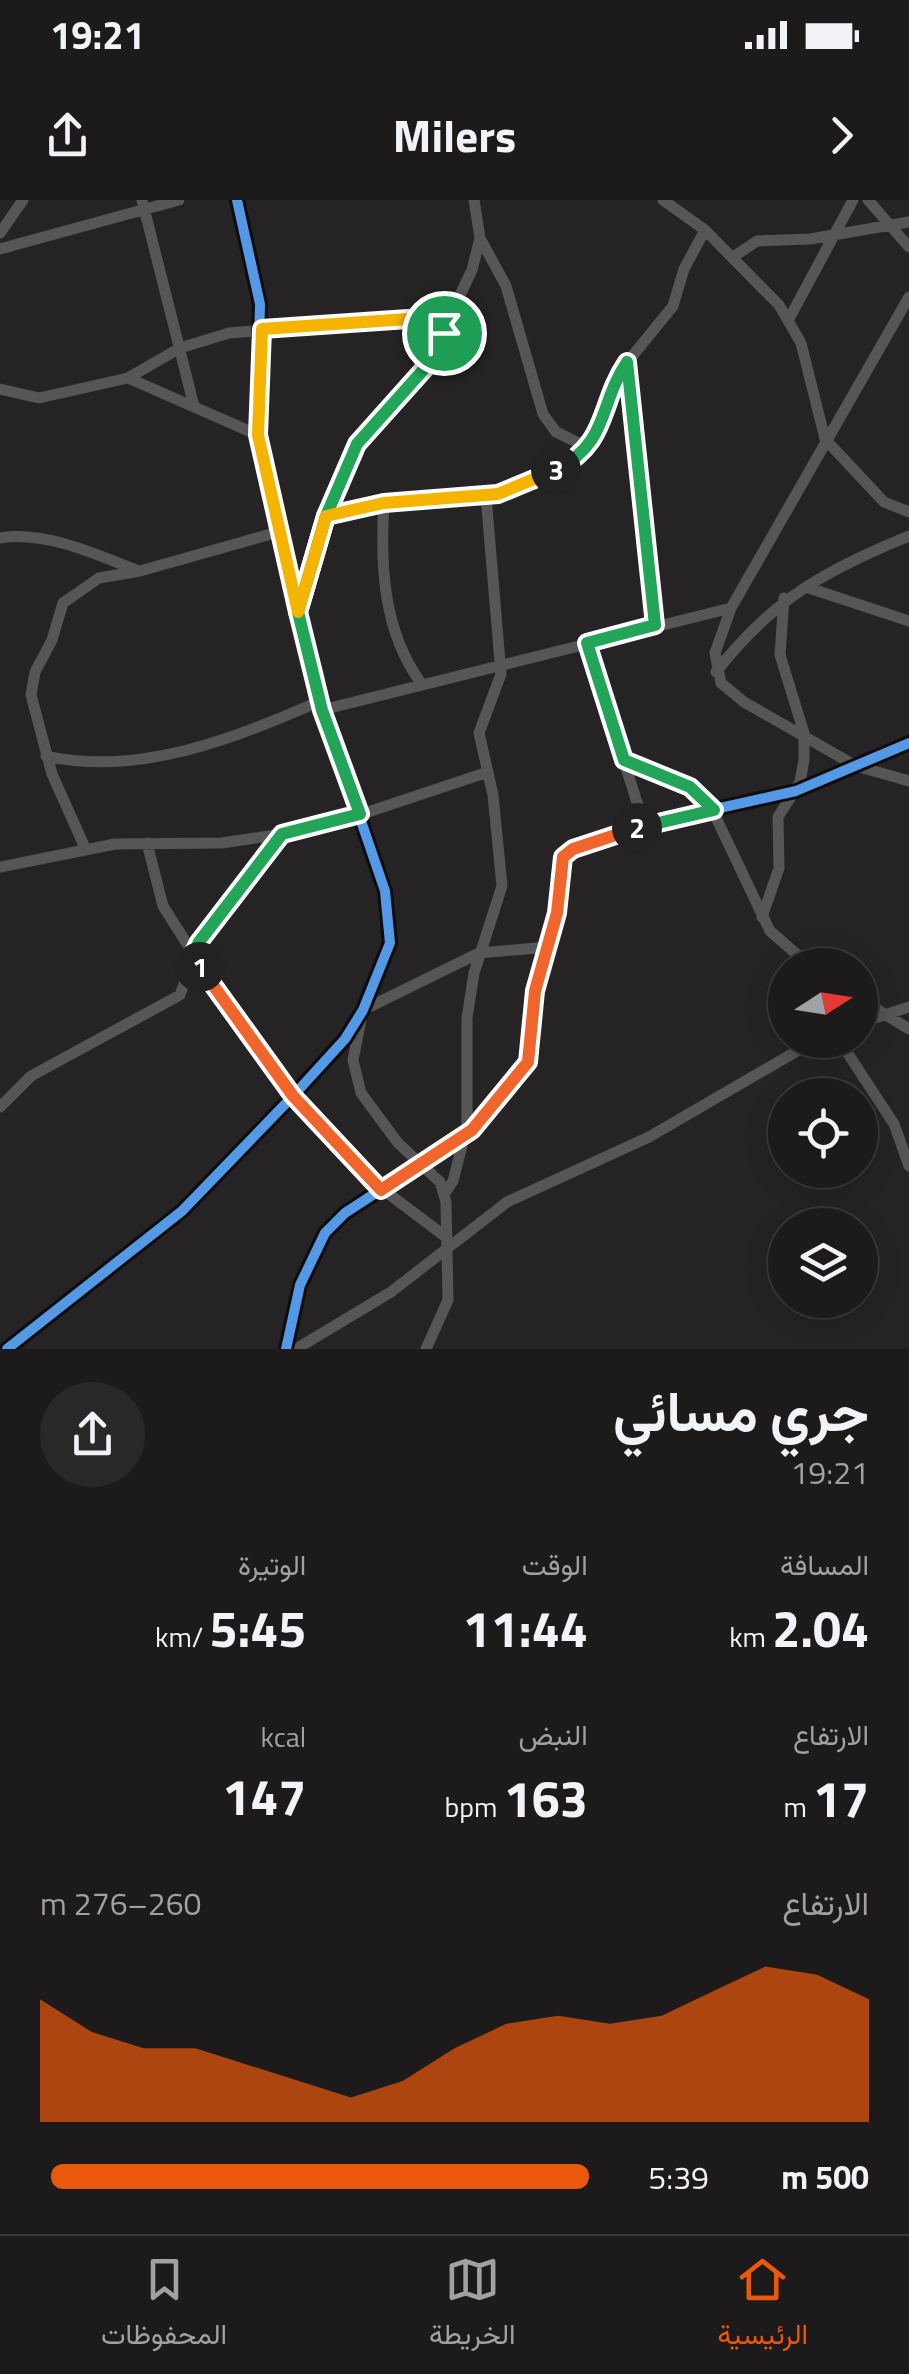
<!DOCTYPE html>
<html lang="ar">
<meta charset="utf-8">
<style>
body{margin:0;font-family:"Titillium Web",Vazirmatn,sans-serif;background:#292728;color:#f1f3f6;direction:rtl;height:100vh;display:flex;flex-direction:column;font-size:38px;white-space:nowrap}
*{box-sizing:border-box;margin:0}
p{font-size:32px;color:#a0a1a3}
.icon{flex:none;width:55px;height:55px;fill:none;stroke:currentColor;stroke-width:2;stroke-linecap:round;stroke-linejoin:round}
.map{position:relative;height:1149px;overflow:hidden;direction:ltr}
.panel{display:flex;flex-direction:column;background:#1c1a1b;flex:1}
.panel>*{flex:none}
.needle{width:65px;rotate:78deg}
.buttons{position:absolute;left:768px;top:748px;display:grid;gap:20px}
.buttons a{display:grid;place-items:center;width:110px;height:110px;border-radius:50%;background:#1c1a1b;box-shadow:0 5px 25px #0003,0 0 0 2px #3a383a;font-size:50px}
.pin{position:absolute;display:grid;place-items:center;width:85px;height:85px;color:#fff;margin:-42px;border:5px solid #fff;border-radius:50%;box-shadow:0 2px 10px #0007}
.km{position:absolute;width:50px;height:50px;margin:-25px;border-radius:50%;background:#222;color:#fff;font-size:28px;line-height:50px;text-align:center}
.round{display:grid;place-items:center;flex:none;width:105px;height:105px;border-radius:52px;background:#292728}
.headline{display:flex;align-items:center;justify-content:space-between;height:170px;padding:0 40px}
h1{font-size:55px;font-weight:700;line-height:75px}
.metrics{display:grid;grid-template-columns:repeat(3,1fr);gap:15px;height:170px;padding:10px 40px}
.metrics div{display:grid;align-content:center}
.metrics b{font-size:50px;font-weight:700}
.metrics small{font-size:28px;font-weight:400}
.metrics p{font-size:28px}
.chart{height:280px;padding:20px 40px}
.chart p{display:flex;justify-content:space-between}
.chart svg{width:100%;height:180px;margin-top:10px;fill:#ea580c;opacity:.7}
ul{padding:0 40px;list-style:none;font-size:32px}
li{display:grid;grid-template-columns:160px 120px 1fr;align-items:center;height:75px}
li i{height:25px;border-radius:12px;background:#ea580c}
.status{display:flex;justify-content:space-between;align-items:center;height:70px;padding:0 50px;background:#1c1a1b;direction:ltr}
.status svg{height:28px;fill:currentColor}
header{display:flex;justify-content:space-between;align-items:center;height:130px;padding:0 40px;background:#1c1a1b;font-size:45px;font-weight:700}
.dock{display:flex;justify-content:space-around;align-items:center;height:140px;border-top:2px solid #3a383a;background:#1c1a1b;font-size:28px;color:#a0a1a3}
.dock a{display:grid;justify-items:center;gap:5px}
.dock .selected{color:#ea580c}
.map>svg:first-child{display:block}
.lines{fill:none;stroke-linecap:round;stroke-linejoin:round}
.minor{stroke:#575656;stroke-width:11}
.cycleway-casing{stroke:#0f0c0d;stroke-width:16}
.cycleway{stroke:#5399e6;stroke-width:10}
.split-1-casing{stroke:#fff;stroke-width:20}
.split-2-casing{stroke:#fff;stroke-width:20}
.split-3-casing{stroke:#fff;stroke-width:20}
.split-4-casing{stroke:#fff;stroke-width:20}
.split-1{stroke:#22a559;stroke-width:12}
.split-2{stroke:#f0652b;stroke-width:12}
.split-3{stroke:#22a559;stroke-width:12}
.split-4{stroke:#f5b400;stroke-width:12}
</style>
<div class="status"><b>19:21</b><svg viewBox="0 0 49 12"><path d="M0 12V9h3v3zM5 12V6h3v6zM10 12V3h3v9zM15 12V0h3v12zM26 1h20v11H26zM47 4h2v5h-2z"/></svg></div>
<header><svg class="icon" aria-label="forward" viewBox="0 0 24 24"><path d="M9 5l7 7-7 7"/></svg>Milers<svg class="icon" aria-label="share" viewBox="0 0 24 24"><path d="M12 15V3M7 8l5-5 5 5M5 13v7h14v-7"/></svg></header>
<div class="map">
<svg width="909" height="1149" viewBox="0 0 909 1149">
<rect width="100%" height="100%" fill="#262324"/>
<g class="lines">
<path class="minor" d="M 142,0 L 194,206
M 663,0 L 705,30 L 779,105 L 801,143 L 825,239 L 884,302 L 909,312
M 868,0 L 909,47
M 0,33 L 23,0
M 480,38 L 506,86 L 543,214 L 556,232 L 589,248
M 0,49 L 179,0
M 733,57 L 757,41 L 810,39 L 909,22
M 909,97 L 731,408 L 715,453 L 721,483 L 744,502 L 856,566 L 909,581
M 789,119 L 853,0
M 627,162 L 655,425
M 128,178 L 180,148 L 229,133 L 452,115
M 0,189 L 39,198 L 128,178 L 258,235
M 384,303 C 380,365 383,431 421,483
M 326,316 L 384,303 L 499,294 L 536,281 L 583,253 L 601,226 L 621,170 L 673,106 L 684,69 L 705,30
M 0,338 C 43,330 96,354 136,370
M 809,388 L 909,421
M 298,411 L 326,316 L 357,244 L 425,168 L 472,70 L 480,38 L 474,0
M 587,443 L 644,625
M 716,472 C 772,400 825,370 909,336
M 322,510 L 731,408
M 46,556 C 139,577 236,538 320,501
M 624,561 L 677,580 L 709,603 L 770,731 L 809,765
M 147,643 L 163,706 L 247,838 L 365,976 L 446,1037
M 86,650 L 52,574 L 31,495 L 35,472 L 52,440 L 63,403 L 99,378 L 140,371 L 278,332
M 0,667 L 115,644 L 222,643 L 282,634 L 359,615 L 488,572
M 762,717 L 779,668 L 778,617 L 800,582 L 804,560 L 804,533 L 780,455 L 784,398
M 860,799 L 909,829
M 860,823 L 909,807
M 839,840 L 894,924 L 909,966
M 0,907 L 31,876 L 180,795 L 199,742 L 282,634
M 445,993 L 453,981 L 467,926 L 467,818 L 474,773 L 502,686 L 493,595 L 479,533 L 501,474 L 486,296
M 7,1149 L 182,1011 L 293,896 L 345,839 L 363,810 L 390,743 L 385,691 L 320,501 L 262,262 L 257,219 L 260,104 L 237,0
M 286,1149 L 300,1085 L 325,1033 L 345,1013 L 472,930 L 521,875 L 532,849 L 535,791 L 552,734 L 565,654 L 644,625 L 796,591 L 909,543
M 296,1149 L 391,1092 L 507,1002 L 649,937 L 816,840
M 426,1149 L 448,1100 L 446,1002 L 440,982 L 398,943 L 361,893 L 353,860 L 363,810 L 479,753 L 549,747"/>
<g class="cycleway-casing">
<path id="cycleway" d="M 7,1149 L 182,1011 L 293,896 L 345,839 L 363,810 L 390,743 L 385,691 L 320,501 L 262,262 L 257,219 L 260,104 L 237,0
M 286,1149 L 300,1085 L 325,1033 L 345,1013 L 472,930 L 521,875 L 532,849 L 535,791 L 552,734 L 565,654 L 644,625 L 796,591 L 909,543"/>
</g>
<use href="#cycleway" class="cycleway"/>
</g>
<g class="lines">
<g class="split-1-casing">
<path id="split-1" d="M 200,767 L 193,754 L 199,742 L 282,634 L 360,614 L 322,510 L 298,412 L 326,316 L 357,244 L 425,168 L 444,133"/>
</g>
<g class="split-2-casing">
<path id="split-2" d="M 200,767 L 293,896 L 381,990 L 472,930 L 528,862 L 535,791 L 557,713 L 563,657 L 573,649 L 637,628"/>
</g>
<g class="split-3-casing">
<path id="split-3" d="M 556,270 C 610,242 598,205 627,162 L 655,425 L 587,443 L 624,560 L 690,587 L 714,610 L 637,628"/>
</g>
<g class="split-4-casing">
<path id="split-4" d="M 444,133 L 452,116 L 262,129 L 258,235 L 298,412 L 326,316 L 384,303 L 498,294 L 556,270"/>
</g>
<use href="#split-1" class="split-1"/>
<use href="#split-2" class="split-2"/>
<use href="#split-3" class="split-3"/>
<use href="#split-4" class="split-4"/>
</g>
</svg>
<div class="buttons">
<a><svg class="needle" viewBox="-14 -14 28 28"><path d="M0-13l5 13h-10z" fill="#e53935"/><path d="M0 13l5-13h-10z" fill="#a0a1a3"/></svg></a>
<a><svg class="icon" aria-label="locate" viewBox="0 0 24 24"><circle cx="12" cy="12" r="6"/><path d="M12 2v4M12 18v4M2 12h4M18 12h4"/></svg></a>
<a><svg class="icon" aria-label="layers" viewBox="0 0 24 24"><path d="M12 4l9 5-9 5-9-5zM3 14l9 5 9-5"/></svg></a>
</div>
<div class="pin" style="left:444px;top:133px;background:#1e9e55"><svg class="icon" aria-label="arrive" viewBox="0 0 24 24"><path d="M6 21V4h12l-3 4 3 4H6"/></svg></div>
<b class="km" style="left:200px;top:767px">1</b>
<b class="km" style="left:637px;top:628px">2</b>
<b class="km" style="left:556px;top:270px">3</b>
</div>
<section class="panel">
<div class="headline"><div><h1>جري مسائي</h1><p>19:21</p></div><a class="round"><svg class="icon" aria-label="share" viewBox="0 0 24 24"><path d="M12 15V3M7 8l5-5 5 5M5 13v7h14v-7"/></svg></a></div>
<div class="metrics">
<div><p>المسافة</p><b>2.04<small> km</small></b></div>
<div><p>الوقت</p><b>11:44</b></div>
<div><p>الوتيرة</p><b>5:45<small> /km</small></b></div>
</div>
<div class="metrics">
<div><p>الارتفاع</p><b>17<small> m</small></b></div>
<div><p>النبض</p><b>163<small> bpm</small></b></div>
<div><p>kcal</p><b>147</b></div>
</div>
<div class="chart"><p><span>الارتفاع</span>260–276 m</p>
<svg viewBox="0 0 160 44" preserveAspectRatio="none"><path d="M0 44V14L10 22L20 26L30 26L40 30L50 34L60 38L70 34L80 26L90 20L100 18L110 20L120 18L130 12L140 6L150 8L160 14V44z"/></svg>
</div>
<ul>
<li><b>500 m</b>5:39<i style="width:98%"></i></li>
</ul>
</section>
<nav class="dock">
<a class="selected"><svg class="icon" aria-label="home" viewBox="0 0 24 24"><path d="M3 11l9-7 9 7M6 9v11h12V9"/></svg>الرئيسية</a>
<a><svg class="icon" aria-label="map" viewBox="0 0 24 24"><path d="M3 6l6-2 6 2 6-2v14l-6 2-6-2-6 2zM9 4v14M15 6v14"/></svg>الخريطة</a>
<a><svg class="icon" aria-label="saved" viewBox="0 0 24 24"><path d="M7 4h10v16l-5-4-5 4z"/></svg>المحفوظات</a>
</nav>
